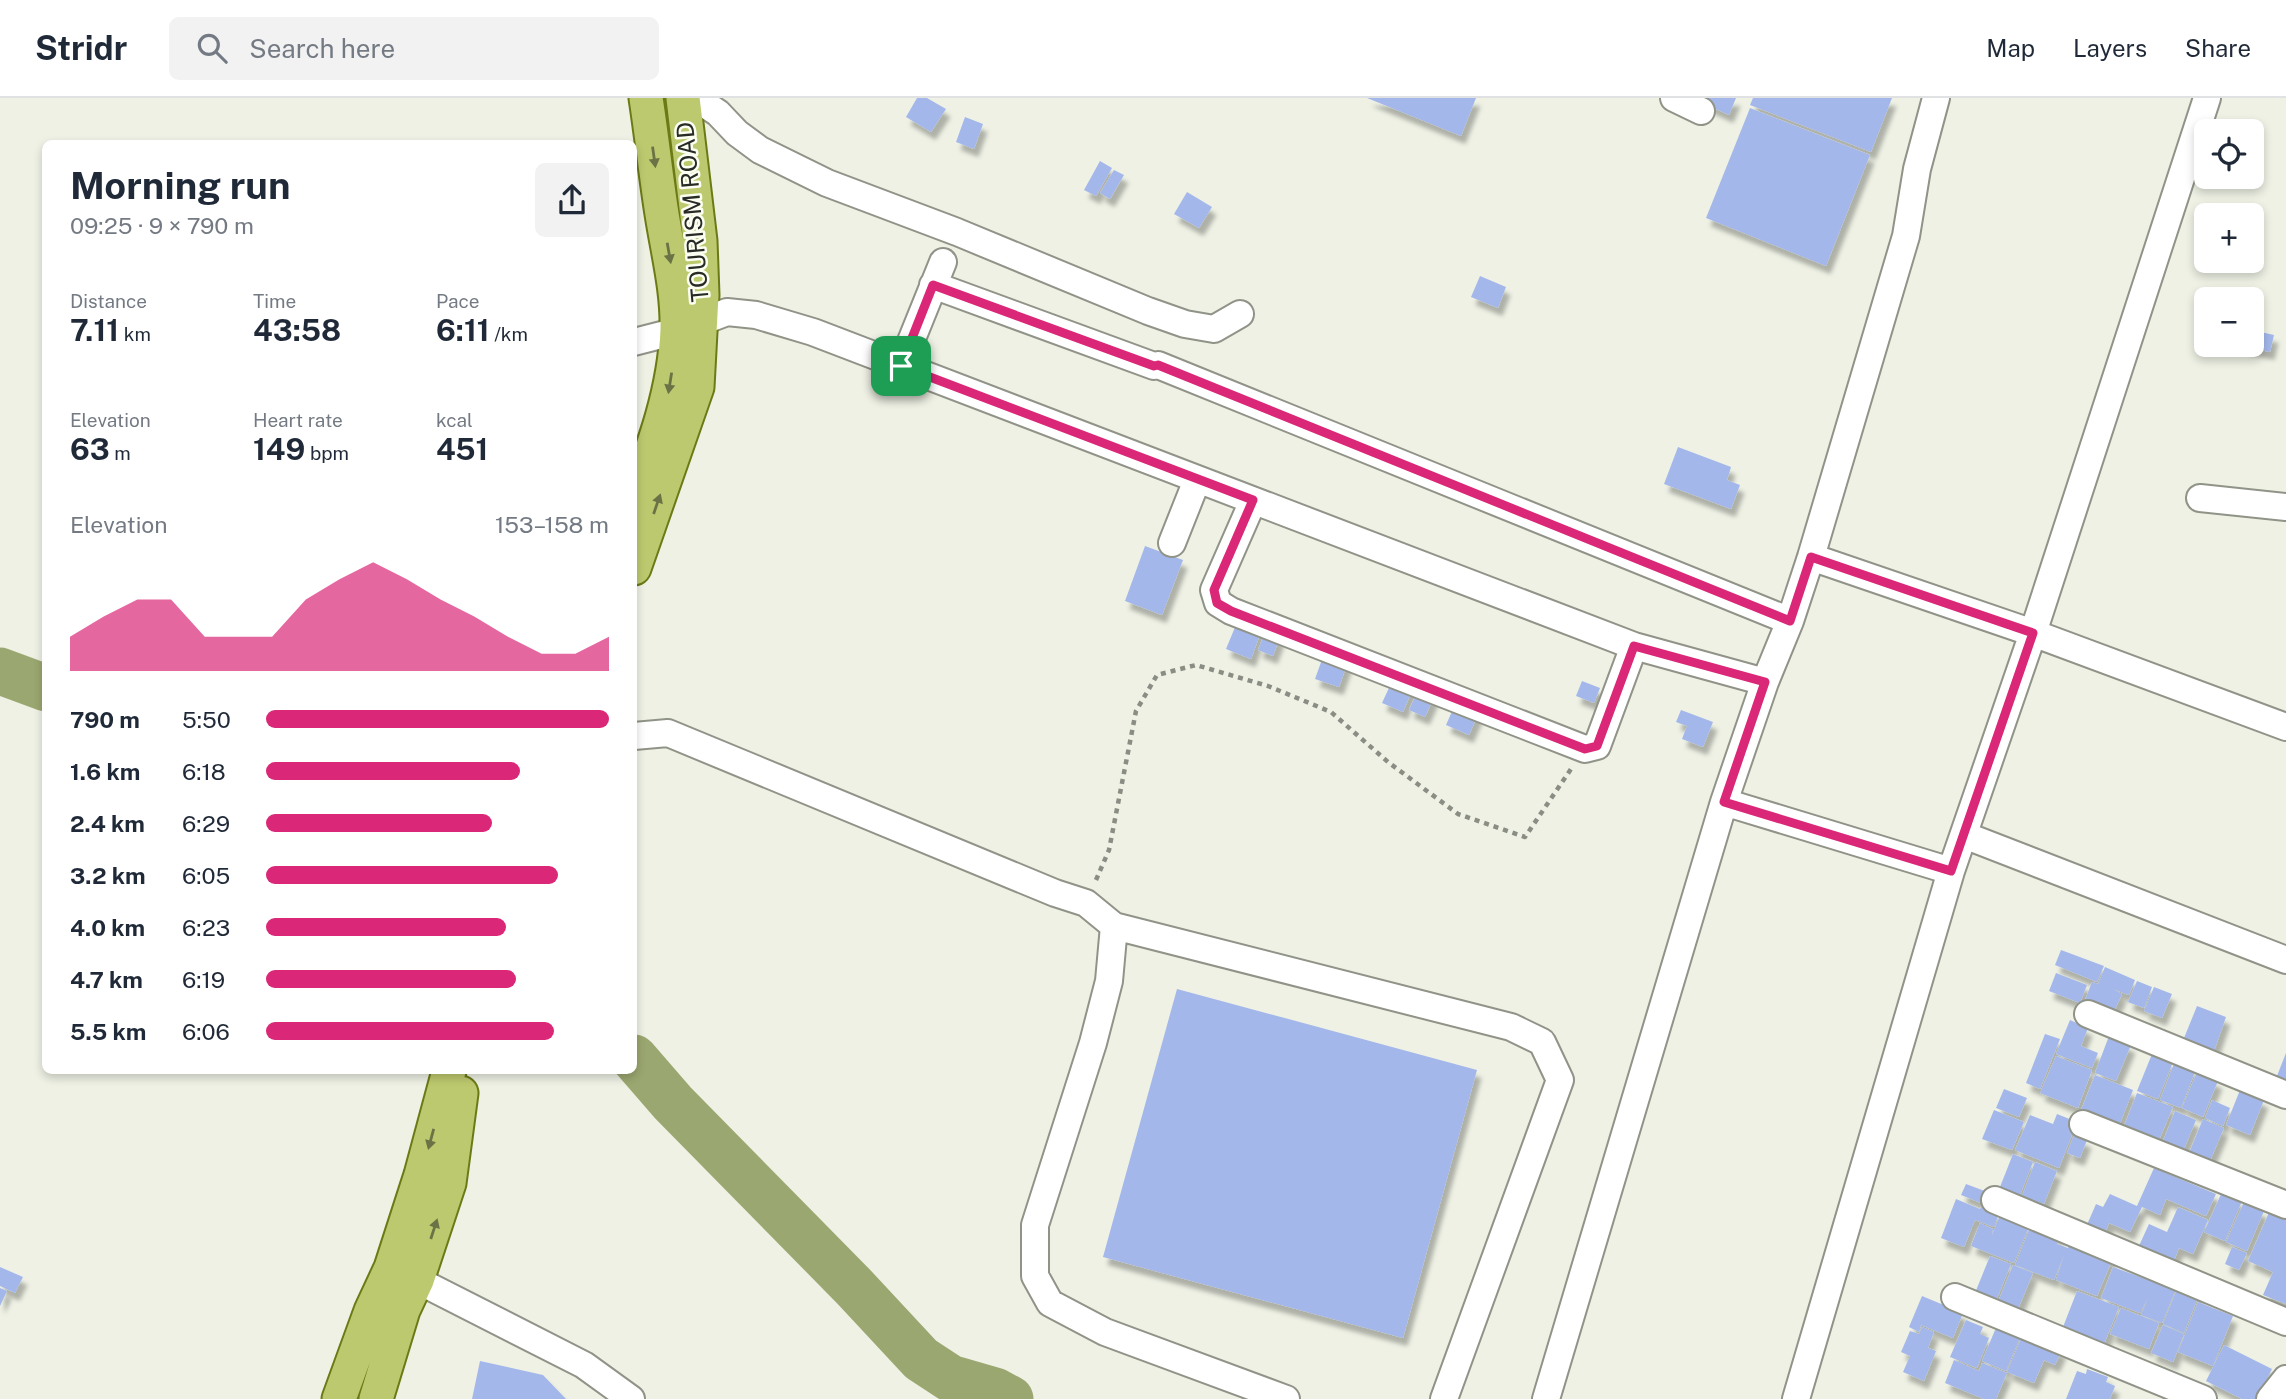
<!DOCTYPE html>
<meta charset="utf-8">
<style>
body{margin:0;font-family:"Public Sans",sans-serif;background:#f2f2f3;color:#1f2937;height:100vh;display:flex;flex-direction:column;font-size:26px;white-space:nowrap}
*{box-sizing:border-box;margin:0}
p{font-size:23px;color:#747a83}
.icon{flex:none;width:38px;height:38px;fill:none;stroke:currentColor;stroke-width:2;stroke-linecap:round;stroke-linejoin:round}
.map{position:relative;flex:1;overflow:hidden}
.panel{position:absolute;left:42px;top:42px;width:595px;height:934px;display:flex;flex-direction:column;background:#fff;border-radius:10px;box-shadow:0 4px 10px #0003}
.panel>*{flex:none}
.fabs{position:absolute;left:2194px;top:21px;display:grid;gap:14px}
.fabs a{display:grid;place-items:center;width:70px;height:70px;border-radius:10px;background:#fff;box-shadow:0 4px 10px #0003;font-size:35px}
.pin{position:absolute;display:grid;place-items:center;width:60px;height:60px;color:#fff;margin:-30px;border-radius:14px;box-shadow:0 4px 10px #0006}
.round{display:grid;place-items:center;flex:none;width:74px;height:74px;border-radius:10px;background:#f2f2f3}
.head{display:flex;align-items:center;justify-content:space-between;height:119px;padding:0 28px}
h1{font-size:38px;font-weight:700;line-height:52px}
.metrics{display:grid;grid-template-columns:repeat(3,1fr);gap:10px;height:119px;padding:7px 28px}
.metrics div{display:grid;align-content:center}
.metrics b{font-size:30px;font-weight:700}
.metrics small{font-size:19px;font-weight:400}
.metrics p{font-size:19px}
.chart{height:196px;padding:14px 28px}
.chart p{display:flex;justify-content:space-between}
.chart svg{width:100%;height:126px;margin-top:7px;fill:#db2777;opacity:.7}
ul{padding:0 28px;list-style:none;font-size:23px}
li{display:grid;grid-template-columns:112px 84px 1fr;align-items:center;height:52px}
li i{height:18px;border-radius:9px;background:#db2777}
header{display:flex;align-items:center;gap:42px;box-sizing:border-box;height:98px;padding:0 35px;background:#fff;border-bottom:2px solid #e0e1e3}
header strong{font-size:33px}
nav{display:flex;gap:38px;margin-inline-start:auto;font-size:24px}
.search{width:490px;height:63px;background:#f2f2f3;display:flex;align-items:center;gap:18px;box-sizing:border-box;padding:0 24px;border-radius:10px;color:#747a83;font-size:26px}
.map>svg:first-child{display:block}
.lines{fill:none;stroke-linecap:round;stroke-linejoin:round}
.river{stroke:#9ba770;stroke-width:47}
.building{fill:#a4b7eb;filter:url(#shadow)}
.minor-casing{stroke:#909387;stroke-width:30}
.major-casing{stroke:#6c7a16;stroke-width:37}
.path{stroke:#8a8d84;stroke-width:4.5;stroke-dasharray:5 5;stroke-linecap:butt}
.minor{stroke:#fff;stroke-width:26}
.major{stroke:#bdc96e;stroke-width:33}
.oneway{fill:#6b7246}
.route-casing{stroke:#fff;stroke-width:14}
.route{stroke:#db2777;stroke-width:9}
.labels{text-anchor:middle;stroke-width:5;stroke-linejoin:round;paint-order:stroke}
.street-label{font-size:24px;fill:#282a25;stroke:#fbfff1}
</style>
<header>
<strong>Stridr</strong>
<div class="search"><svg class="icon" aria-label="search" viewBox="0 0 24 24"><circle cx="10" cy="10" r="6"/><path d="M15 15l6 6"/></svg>Search here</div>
<nav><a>Map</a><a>Layers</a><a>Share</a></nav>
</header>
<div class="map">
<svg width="2286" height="1301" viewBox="0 0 2286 1301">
<defs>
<filter id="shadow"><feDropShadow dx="4.5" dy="8" stdDeviation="2" flood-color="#0004"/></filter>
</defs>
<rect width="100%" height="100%" fill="#eef1e4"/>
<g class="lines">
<path class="river" d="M 0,573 L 46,590
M 634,960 L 673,1005 L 854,1189 L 921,1261 L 950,1280 L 995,1293 L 1010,1301"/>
</g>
<path class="building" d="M 917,0 L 927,0 L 946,11 L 931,34 L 906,19 Z
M 1367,0 L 1476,0 L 1461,38 Z
M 1707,0 L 1736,0 L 1729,17 L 1705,6 Z
M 1753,0 L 1892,0 L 1871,54 L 1750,7 Z
M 1750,10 L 1870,57 L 1826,168 L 1706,120 Z
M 965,19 L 983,26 L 974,51 L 956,44 Z
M 1100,63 L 1112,70 L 1096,98 L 1084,92 Z
M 1114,72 L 1124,77 L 1110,101 L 1100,95 Z
M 1187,94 L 1212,109 L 1199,130 L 1174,116 Z
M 1480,178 L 1506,189 L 1498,210 L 1471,199 Z
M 2252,232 L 2274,237 L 2270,254 L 2245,249 L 2246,247 L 2252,247 Z
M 1678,349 L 1731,369 L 1727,382 L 1740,387 L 1731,411 L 1664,386 Z
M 1145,448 L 1183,462 L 1162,517 L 1125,503 Z
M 1238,522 L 1262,531 L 1251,561 L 1226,551 Z
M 1265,534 L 1280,539 L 1273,558 L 1258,552 Z
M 1325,553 L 1349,561 L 1339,589 L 1315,581 Z
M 1394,579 L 1414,588 L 1403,614 L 1382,605 Z
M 1582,583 L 1600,590 L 1594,605 L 1576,598 Z
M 1419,590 L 1435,597 L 1425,619 L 1409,612 Z
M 1457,602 L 1480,612 L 1469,637 L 1446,627 Z
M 1681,612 L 1713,624 L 1703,649 L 1682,641 L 1687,628 L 1676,624 Z
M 2061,852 L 2104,868 L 2097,884 L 2055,867 Z
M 2105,869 L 2135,882 L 2129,897 L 2113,891 L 2122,896 L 2112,918 L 2083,907 L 2092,884 L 2098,886 Z
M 2056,875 L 2087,887 L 2080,905 L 2049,893 Z
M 2137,883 L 2152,889 L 2144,910 L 2128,904 Z
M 2154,889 L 2172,896 L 2162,920 L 2144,913 Z
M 1177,891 L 1477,972 L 1403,1240 L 1103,1159 Z
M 2197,908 L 2226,919 L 2213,956 L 2182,945 Z
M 2070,922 L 2088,930 L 2081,948 L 2098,955 L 2092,970 L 2056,956 Z
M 2045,936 L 2060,941 L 2040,991 L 2026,985 Z
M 2109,938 L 2131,947 L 2116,983 L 2095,975 Z
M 2286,955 L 2286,988 L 2275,983 Z
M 2152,956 L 2173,964 L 2158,1001 L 2137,993 Z
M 2056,958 L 2092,972 L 2078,1010 L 2040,995 Z
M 2175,963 L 2196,971 L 2181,1010 L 2160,1002 Z
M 2197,974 L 2218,983 L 2203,1019 L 2182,1010 Z
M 2095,977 L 2133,992 L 2119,1028 L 2081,1012 Z
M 2004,991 L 2027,1000 L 2019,1019 L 1996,1010 Z
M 2240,992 L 2264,1002 L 2250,1037 L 2226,1027 Z
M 2137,995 L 2173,1009 L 2159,1042 L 2124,1028 Z
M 2212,1002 L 2230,1010 L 2223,1028 L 2205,1020 Z
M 1994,1012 L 2024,1024 L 2012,1052 L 1982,1041 Z
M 2175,1013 L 2196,1022 L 2184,1051 L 2163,1043 Z
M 2057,1016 L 2077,1024 L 2059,1070 L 2015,1052 L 2030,1017 L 2053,1026 Z
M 2203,1021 L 2224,1030 L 2210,1063 L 2189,1055 Z
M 2074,1037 L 2087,1042 L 2080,1060 L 2067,1055 Z
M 2013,1056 L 2033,1064 L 2020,1097 L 2000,1089 Z
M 2035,1064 L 2057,1073 L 2044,1106 L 2022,1098 Z
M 2154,1070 L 2216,1096 L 2206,1118 L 2166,1101 L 2160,1117 L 2142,1109 L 2130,1134 L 2109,1125 L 2104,1137 L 2086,1129 L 2096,1106 L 2103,1109 L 2110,1096 L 2137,1108 Z
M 1966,1086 L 1990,1095 L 1986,1107 L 1961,1097 Z
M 2222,1094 L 2242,1103 L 2225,1143 L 2204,1134 Z
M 1956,1101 L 1980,1111 L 1982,1108 L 1999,1115 L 1994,1129 L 1975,1122 L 1964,1149 L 1941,1140 Z
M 2244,1104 L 2264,1113 L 2247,1153 L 2226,1144 Z
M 2178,1109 L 2208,1122 L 2193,1156 L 2179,1150 L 2173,1165 L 2138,1150 L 2149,1126 L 2167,1134 Z
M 2270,1112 L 2286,1119 L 2286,1206 L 2263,1197 L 2273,1174 L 2248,1163 Z
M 2001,1115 L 2030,1126 L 2014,1165 L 1971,1148 L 1980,1125 L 1993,1131 L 1992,1137 Z
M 2031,1127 L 2060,1139 L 2057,1146 L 2068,1150 L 2071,1143 L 2113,1160 L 2097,1198 L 2056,1182 L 2064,1157 L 2054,1182 L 2015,1167 Z
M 2232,1149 L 2247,1155 L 2239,1172 L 2225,1166 Z
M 1990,1158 L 2011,1166 L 1996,1203 L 1975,1195 Z
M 2013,1167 L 2033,1175 L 2018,1211 L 1998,1204 Z
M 0,1169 L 23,1179 L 15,1195 L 0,1188 Z
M 2113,1169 L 2154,1184 L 2156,1177 L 2178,1186 L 2162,1225 L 2141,1217 L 2148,1200 L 2140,1215 L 2101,1200 Z
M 2179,1186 L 2200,1194 L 2184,1235 L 2163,1226 Z
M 0,1190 L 7,1193 L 0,1208 Z
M 2077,1193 L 2119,1209 L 2104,1246 L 2063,1229 Z
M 1922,1198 L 1963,1215 L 1953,1240 L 1921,1227 L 1919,1234 L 1909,1229 Z
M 2198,1204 L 2233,1218 L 2213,1268 L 2178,1254 Z
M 2121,1210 L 2159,1225 L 2149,1251 L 2110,1236 Z
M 1966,1222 L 1983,1229 L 1980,1236 L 1989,1240 L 1977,1270 L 1950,1259 Z
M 1998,1225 L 2022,1235 L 2006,1273 L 1982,1263 Z
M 2163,1227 L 2184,1236 L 2173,1264 L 2151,1255 Z
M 1922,1229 L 1934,1234 L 1928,1250 L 1936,1253 L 1924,1283 L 1903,1274 L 1910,1258 L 1901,1254 L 1910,1233 L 1919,1236 Z
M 2023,1236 L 2062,1252 L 2055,1267 L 2044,1262 L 2034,1285 L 2007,1274 Z
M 2224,1247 L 2272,1271 L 2257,1301 L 2242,1301 L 2206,1283 Z
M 1954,1262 L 1979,1273 L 1982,1265 L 2007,1275 L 1996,1301 L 1984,1301 L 1945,1285 Z
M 480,1263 L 543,1277 L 566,1301 L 472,1301 Z
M 2087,1271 L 2108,1279 L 2106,1284 L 2115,1288 L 2110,1301 L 2066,1301 L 2077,1273 L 2086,1276 Z"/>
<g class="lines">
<g class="minor-casing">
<path id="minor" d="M 1674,0 L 1701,13
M 683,1 L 703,5 L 718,15 L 737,35 L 760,52 L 827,85 L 957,134 L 1148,213 L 1185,226 L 1214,231 L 1240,216
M 933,187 L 1154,268 L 1158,267 L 1790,523
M 634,244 L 677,233 L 727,214 L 756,217 L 813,234 L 1634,548 L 1765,584
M 901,268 L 943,164
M 2200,400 L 2286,409
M 1253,403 L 1214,492 L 1218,505 L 1231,513 L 1585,651 L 1597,648 L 1634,548
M 1172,445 L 1197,382
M 1811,459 L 2033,535 L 2286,629
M 634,638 L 668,635 L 1055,795 L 1086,805 L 1114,828 L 1109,883 L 1093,945 L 1035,1127 L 1035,1178 L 1050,1205 L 1105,1234 L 1286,1301
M 1724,704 L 1951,773
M 1964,737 L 2286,862
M 1114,828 L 1511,929 L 1542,944 L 1560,982 L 1444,1301
M 2088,916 L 2286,997
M 2083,1026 L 2286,1107
M 1995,1102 L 2286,1224
M 399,1173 L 584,1267 L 631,1301
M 1955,1199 L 2203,1301
M 1546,1301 L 1724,704 L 1765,584 L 1790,523 L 1811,459 L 1906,138 L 1917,71 L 1936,0
M 1796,1301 L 1951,773 L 2033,535 L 2207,0
M 2270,1301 L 2286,1281"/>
</g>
<g class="major-casing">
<path id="major" d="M 634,402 C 654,348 675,291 677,232 C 678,192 668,155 662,116 C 656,78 652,39 646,0
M 634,470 L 697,289 L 702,197 L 700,143 L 683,0
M 339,1301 L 371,1213 L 391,1170 L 421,1077 L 449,973
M 376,1301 L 403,1212 L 417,1182 L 449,1085 L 461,995"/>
</g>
<path class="path" d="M 1096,782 L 1109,752 L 1136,613 L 1157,577 L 1196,567 L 1268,588 L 1331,614 L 1388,664 L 1458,716 L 1525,739 L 1571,671"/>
<use href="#minor" class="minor"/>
<use href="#major" class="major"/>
</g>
<defs><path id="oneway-solid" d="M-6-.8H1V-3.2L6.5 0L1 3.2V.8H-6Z" transform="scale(1.75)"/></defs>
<g class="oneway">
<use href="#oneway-solid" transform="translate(654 59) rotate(82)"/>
<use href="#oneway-solid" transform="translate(669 155) rotate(80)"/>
<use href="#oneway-solid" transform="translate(670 285) rotate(99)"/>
<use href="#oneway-solid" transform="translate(657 406) rotate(-71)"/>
<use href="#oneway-solid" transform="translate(431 1041) rotate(105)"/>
<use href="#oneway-solid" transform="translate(434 1131) rotate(-72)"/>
</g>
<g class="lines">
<g class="route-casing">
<path id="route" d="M 933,187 L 1154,268 L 1158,267 L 1790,523 L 1811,459 L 2033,535 L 1951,773 L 1724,704 L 1765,584 L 1634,548 L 1597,648 L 1585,651 L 1231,513 L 1217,505 L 1214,492 L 1253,402 L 901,268 Z"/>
</g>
<use href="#route" class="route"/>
</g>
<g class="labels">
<g class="street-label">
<text transform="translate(693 114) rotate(-95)" y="8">TOURISM ROAD</text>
</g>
</g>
</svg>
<div class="fabs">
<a><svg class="icon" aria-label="locate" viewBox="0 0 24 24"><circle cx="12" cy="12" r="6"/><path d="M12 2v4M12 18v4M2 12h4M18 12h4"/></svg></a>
<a>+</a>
<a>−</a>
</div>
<div class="pin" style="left:901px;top:268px;background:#1e9e55"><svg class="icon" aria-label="arrive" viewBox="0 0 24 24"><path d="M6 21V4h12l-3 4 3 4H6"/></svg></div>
<section class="panel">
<div class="head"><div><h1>Morning run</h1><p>09:25 · 9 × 790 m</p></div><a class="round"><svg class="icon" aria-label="share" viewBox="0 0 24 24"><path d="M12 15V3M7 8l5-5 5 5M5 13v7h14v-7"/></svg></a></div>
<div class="metrics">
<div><p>Distance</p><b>7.11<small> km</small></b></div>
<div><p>Time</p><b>43:58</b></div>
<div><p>Pace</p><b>6:11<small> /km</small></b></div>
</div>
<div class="metrics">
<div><p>Elevation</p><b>63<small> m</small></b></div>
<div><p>Heart rate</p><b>149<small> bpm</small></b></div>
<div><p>kcal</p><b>451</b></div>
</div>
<div class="chart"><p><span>Elevation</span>153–158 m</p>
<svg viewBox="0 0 160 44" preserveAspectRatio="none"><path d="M0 44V32L10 25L20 19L30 19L40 32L50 32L60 32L70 19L80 12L90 6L100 12L110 19L120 25L130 32L140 38L150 38L160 32V44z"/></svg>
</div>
<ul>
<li><b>790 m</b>5:50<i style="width:100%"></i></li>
<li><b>1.6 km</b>6:18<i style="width:74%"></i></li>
<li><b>2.4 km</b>6:29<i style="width:66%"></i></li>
<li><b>3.2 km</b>6:05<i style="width:85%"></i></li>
<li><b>4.0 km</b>6:23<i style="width:70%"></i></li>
<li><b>4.7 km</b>6:19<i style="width:73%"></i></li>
<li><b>5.5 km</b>6:06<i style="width:84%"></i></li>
</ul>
</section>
</div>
